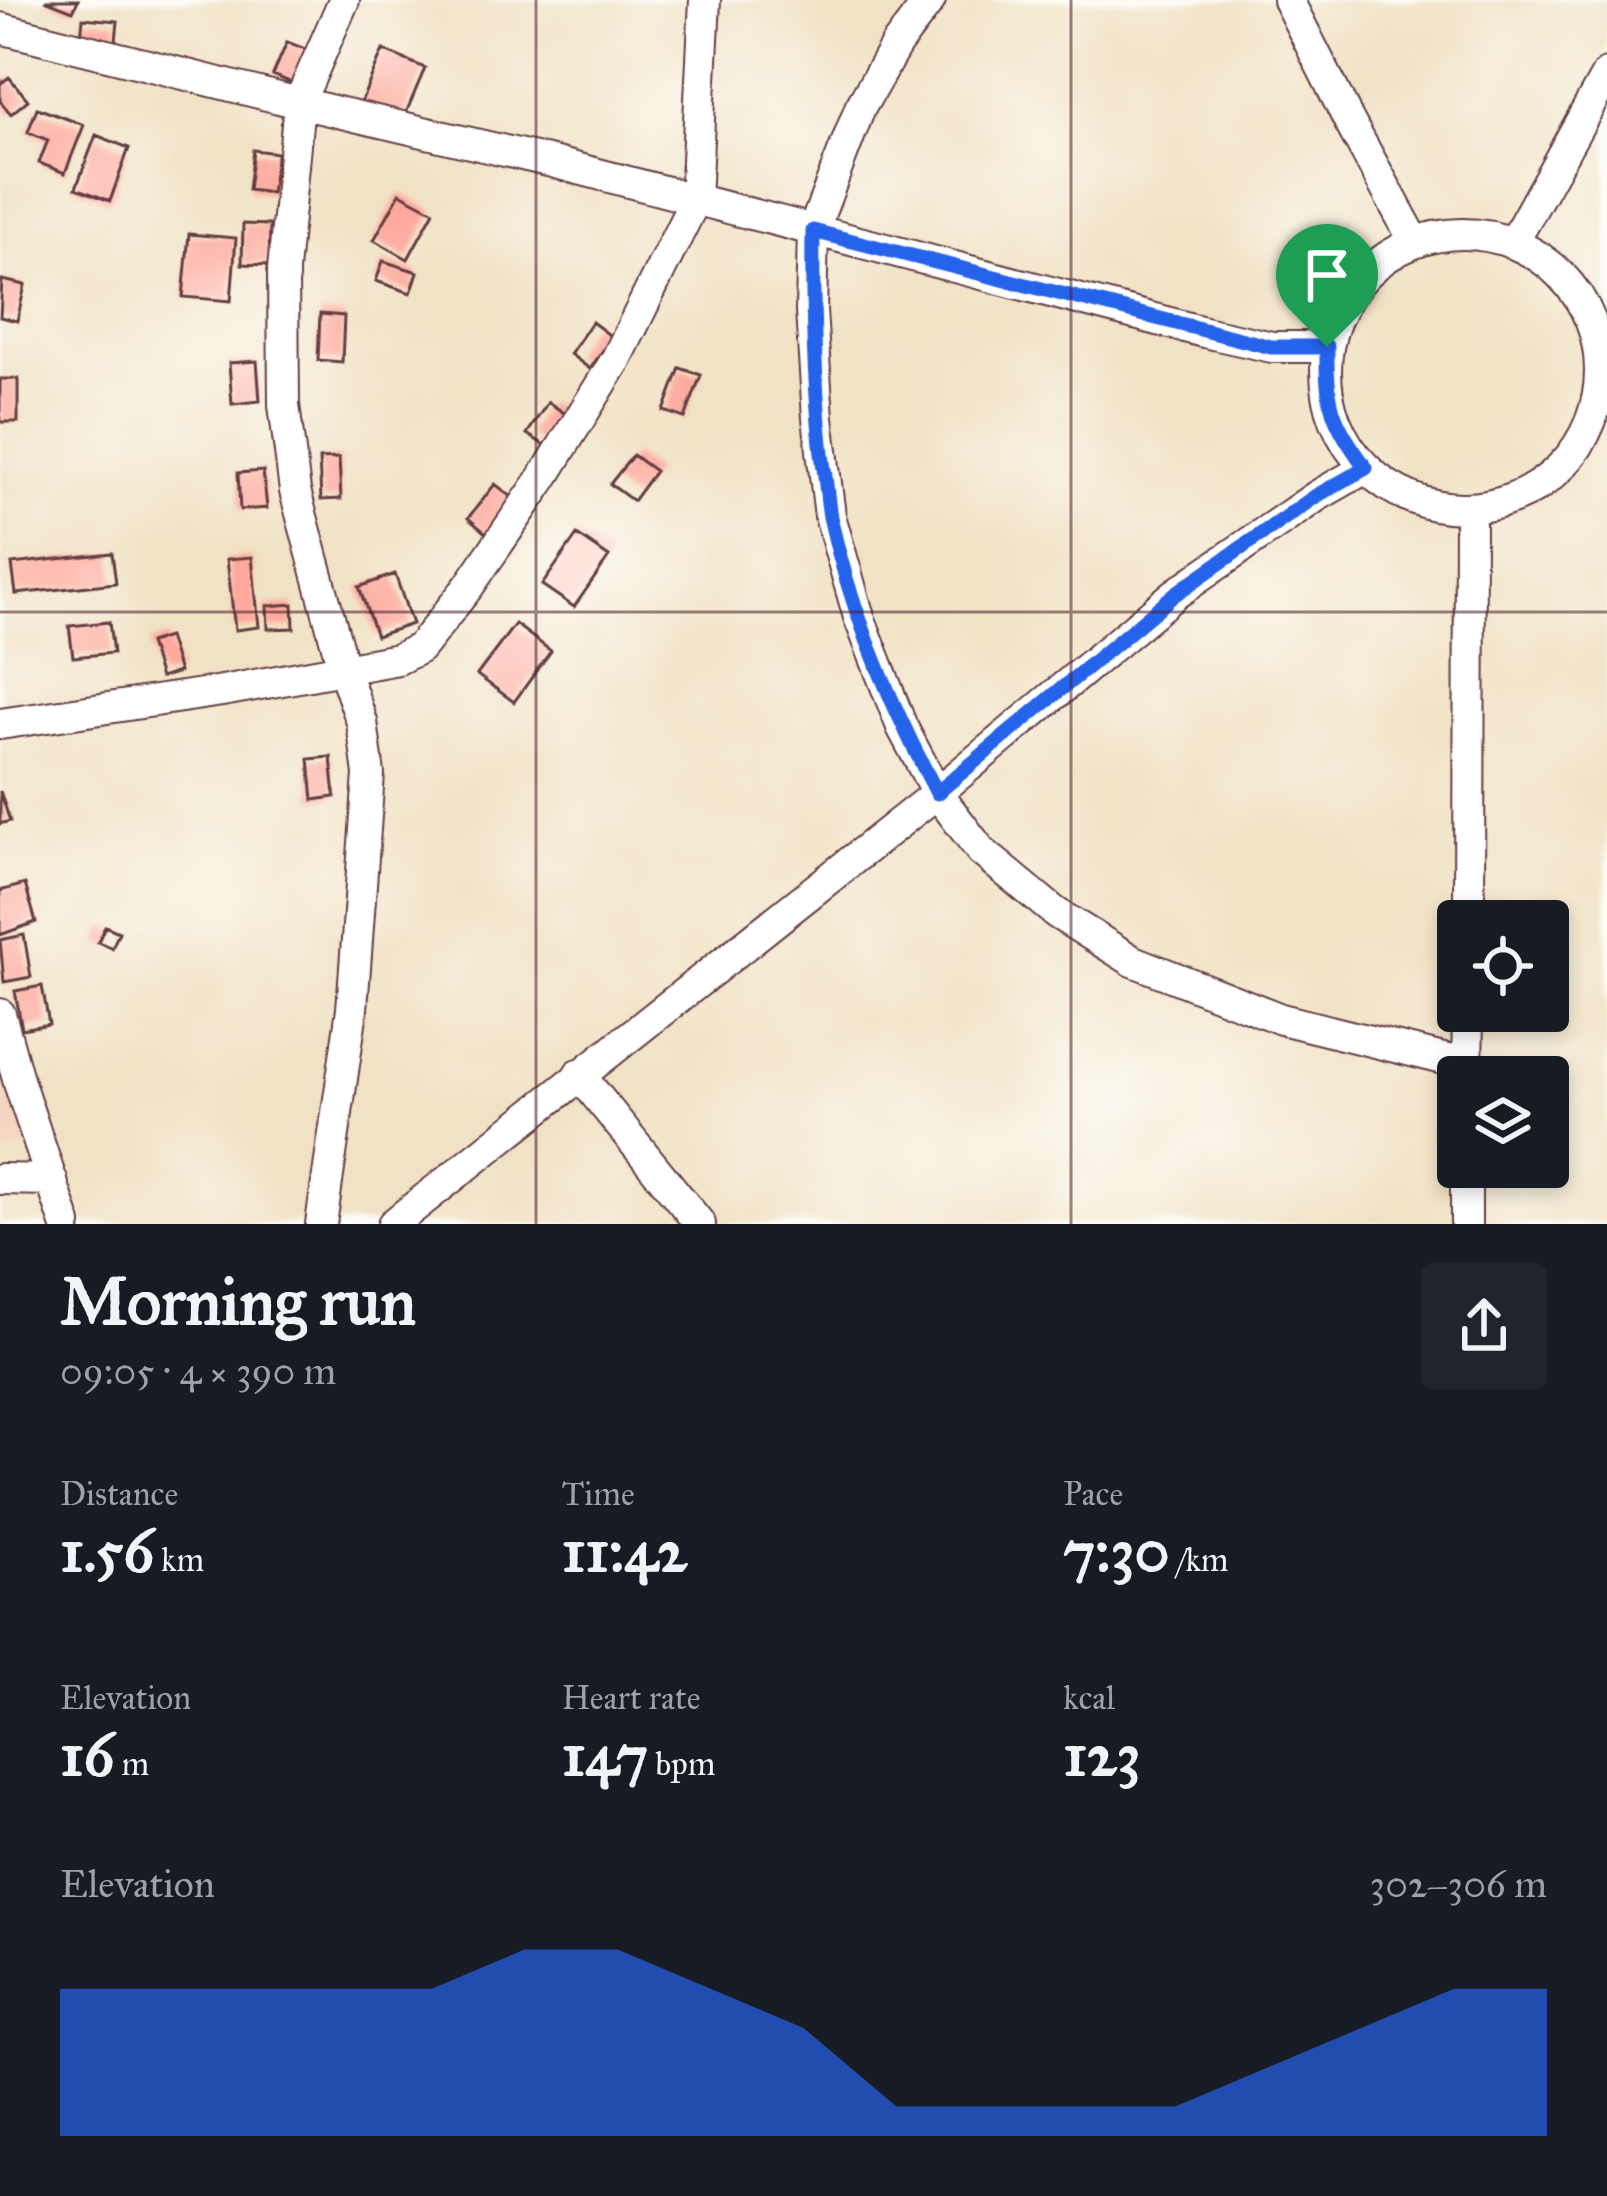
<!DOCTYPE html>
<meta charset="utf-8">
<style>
body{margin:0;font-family:"IM FELL Great Primer",serif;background:#20242c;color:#f1f3f6;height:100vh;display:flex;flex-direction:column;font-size:45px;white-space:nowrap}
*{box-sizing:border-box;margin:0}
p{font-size:39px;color:#9ea1a6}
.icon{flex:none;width:66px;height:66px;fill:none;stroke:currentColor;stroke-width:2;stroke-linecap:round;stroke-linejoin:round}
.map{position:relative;height:1224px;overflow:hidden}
.panel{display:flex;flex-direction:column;background:#171b24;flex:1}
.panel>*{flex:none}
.controls{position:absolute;left:1437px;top:900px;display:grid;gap:24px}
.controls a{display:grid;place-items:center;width:132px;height:132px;border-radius:12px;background:#171b24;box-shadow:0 6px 18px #0003;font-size:60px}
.pin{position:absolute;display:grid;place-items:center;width:102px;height:102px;color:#fff;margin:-123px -51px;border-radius:50% 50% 50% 0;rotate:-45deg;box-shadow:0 0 12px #0007}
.pin .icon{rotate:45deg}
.round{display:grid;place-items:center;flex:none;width:126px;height:126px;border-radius:12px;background:#20242c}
.summary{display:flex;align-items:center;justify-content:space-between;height:204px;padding:0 60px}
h1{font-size:66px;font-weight:700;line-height:90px}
.stats{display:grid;grid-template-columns:repeat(3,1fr);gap:18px;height:204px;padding:12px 60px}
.stats div{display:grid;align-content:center}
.stats b{font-size:60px;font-weight:700}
.stats small{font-size:33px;font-weight:400}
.stats p{font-size:33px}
.chart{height:336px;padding:24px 60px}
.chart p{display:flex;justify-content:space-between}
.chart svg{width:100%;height:216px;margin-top:12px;fill:#2563eb;opacity:.7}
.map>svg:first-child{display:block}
.built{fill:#f4d3c0}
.building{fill:#fda89b}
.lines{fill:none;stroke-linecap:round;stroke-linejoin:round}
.minor-casing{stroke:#633c42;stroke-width:34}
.minor{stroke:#fff;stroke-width:30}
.route-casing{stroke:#fff;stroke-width:24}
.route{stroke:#2563eb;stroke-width:15}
.grid{fill:none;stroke:#4a1f2b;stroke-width:3;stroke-opacity:0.55}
</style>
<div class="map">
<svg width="1607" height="1224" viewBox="0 0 1607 1224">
<rect width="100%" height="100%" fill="#fdfcf7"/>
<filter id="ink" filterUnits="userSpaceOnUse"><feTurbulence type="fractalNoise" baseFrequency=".00833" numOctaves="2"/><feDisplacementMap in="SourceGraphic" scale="24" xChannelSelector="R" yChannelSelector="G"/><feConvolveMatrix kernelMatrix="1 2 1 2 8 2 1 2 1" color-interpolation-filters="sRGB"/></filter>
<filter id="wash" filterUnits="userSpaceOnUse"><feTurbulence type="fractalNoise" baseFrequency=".004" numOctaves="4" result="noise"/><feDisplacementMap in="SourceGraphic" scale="48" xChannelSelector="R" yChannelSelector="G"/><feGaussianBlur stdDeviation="2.7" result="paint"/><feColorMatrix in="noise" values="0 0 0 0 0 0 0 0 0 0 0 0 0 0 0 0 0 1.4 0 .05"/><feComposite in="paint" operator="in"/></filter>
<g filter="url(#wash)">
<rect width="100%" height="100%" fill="#f1e2c5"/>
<path class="built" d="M 0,1016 L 34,1144 L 0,1156 Z"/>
<g id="blocks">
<path class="building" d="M 45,0 L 78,0 L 73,11 Z
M 83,18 L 118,21 L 116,41 L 81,38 Z
M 287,42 L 308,50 L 294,84 L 273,75 Z
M 383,50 L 425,68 L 403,120 L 361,102 Z
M 9,77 L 28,100 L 11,114 L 0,101 L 0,84 Z
M 37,108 L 84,125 L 65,173 L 39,163 L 48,140 L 28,132 Z
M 96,135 L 129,148 L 110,201 L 76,188 Z
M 253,150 L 277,153 L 271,193 L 248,190 Z
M 400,193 L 434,211 L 408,259 L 374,240 Z
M 243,224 L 270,225 L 269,265 L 242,264 Z
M 189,234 L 236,238 L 231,301 L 183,297 Z
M 383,261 L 418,272 L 411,293 L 376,281 Z
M 2,280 L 25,285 L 17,321 L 0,317 Z
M 320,314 L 344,316 L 342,362 L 318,360 Z
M 592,322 L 612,337 L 590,369 L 570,354 Z
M 257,361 L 260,401 L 232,404 L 229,363 Z
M 680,368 L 701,375 L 685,418 L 664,411 Z
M 0,379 L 18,379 L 18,422 L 0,422 Z
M 548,402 L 570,417 L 549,448 L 527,434 Z
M 633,455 L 655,471 L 633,501 L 610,484 Z
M 339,458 L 341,499 L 321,500 L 319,459 Z
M 263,471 L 267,508 L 240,510 L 238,473 Z
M 495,484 L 516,500 L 488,535 L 468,518 Z
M 577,535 L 609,557 L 574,607 L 542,585 Z
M 112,553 L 116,583 L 16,594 L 12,564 Z
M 252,557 L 259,627 L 235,630 L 227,559 Z
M 395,574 L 412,624 L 376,636 L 359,587 Z
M 293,604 L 294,628 L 268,629 L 267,606 Z
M 109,622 L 113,653 L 73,657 L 69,626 Z
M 515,624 L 551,651 L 514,702 L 477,675 Z
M 168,637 L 179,672 L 160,678 L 149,643 Z
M 331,757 L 335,797 L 313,800 L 309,759 Z
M 0,791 L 10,821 L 0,824 Z
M 25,884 L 36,922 L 0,935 L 0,891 Z
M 105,926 L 119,932 L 112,948 L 98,942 Z
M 24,935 L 31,977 L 4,982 L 0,940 Z
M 42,986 L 49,1024 L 22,1029 L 15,991 Z"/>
</g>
</g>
<g filter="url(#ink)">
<use href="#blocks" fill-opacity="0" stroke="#633c42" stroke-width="3"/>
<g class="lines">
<g class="minor-casing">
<path id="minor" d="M 930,0 L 896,45 L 860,108 L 813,231 L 811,311 L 818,418 L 830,516 L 859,617 L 902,727 L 937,793 L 981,851 L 1056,913 L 1133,961 L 1281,1019 L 1468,1065
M 1288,0 L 1349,121 L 1415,242
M 0,28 L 299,103 L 552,162 L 1204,332 L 1272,347 L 1327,347
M1326 371a137 137 0 1 1 274 0a137 137 0 1 1-274 0Z
M 1513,243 L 1607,74
M 0,724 L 222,691 L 398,659 L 420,648 L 469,586 L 543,478 L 616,360 L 695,200 L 705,0
M 1469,921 L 1470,509
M 0,1014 L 19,1083 L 66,1224
M 579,1074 L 700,1224
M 1467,1077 L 1468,1011
M 0,1179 L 52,1180
M 321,1224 L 352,1009 L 369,774 L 362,722 L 343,668 L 295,491 L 284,405 L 283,270 L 299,103 L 344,0
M 393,1224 L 937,793 L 1175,594 L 1317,496 L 1366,468
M 1466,1224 L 1466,1167"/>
</g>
<use href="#minor" class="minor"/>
</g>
</g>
<g class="lines" filter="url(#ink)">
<g class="route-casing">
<path id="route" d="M 813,231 L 1271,347 L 1327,347 C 1326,405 1332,421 1366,468 L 1316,496 L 1175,594 L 937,793 C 891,706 851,613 830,517 C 827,499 826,480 823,462 C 814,385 812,308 813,231 Z"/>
</g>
<use href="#route" class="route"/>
</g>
<path class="grid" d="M 536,0 L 536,1224M 1071,0 L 1071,1224M 0,612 L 1607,612"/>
</svg>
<div class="controls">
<a><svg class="icon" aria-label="locate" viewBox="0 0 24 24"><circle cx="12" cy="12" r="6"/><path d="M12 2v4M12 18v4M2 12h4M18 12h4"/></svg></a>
<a><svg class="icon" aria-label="layers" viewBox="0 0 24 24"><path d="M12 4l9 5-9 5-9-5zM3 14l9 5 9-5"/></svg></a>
</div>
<div class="pin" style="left:1327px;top:347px;background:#1e9e55"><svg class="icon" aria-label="arrive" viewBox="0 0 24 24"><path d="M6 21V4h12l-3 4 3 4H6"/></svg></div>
</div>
<section class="panel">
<div class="summary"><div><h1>Morning run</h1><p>09:05 · 4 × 390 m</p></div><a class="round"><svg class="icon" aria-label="share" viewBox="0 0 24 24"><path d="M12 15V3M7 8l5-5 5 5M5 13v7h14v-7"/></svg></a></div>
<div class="stats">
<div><p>Distance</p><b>1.56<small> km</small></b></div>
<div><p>Time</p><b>11:42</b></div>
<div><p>Pace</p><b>7:30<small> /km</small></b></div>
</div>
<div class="stats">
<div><p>Elevation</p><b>16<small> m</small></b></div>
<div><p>Heart rate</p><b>147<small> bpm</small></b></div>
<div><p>kcal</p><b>123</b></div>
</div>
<div class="chart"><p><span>Elevation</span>302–306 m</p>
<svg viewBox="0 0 160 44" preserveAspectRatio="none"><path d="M0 44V14L10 14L20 14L30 14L40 14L50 6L60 6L70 14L80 22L90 38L100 38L110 38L120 38L130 30L140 22L150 14L160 14V44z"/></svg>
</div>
</section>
